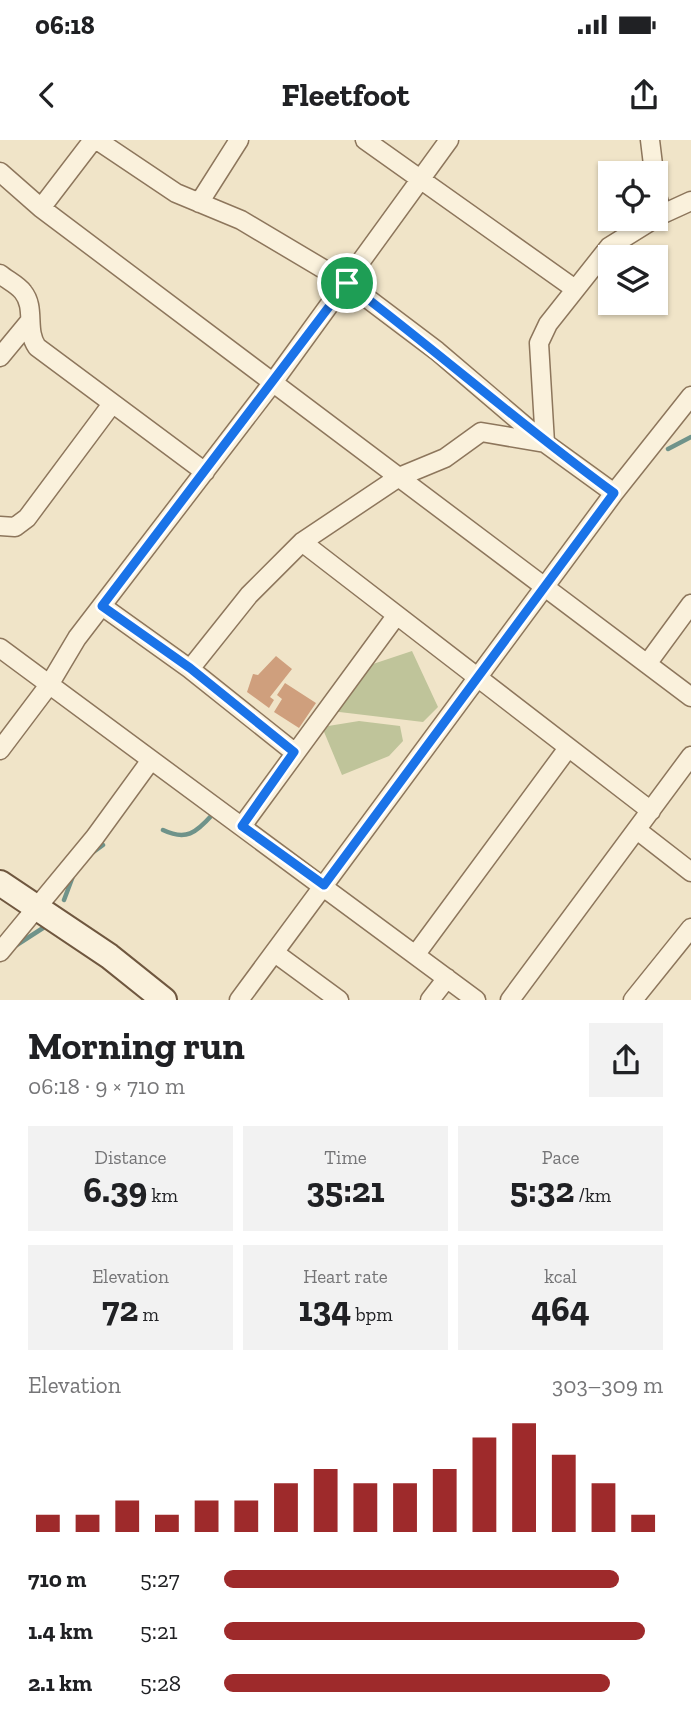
<!DOCTYPE html>
<meta charset="utf-8">
<style>
body{margin:0;font-family:"Zilla Slab",serif;background:#f2f2f2;color:#202124;height:100vh;display:flex;flex-direction:column;font-size:26px;white-space:nowrap}
*{box-sizing:border-box;margin:0}
p{font-size:23px;color:#757577}
.icon{flex:none;width:38px;height:38px;fill:none;stroke:currentColor;stroke-width:2;stroke-linecap:round;stroke-linejoin:round}
.map{position:relative;height:860px;overflow:hidden}
.side{display:flex;flex-direction:column;background:#fff;flex:1}
.side>*{flex:none}
.fabs{position:absolute;left:598px;top:21px;display:grid;gap:14px}
.fabs a{display:grid;place-items:center;width:70px;height:70px;border-radius:0px;background:#fff;box-shadow:0 2px 5px #0004;font-size:35px}
.pin{position:absolute;display:grid;place-items:center;width:60px;height:60px;color:#fff;margin:-30px;border:4px solid #fff;border-radius:50%;box-shadow:0 2px 7px #0007}
.round{display:grid;place-items:center;flex:none;width:74px;height:74px;border-radius:0px;background:#f2f2f2}
.head{display:flex;align-items:center;justify-content:space-between;height:119px;padding:0 28px}
h1{font-size:38px;font-weight:700;line-height:52px}
.figures{display:grid;grid-template-columns:repeat(3,1fr);gap:10px;height:119px;padding:7px 28px}
.figures div{display:grid;align-content:center;border-radius:0px;background:#f2f2f2;text-align:center}
.figures b{font-size:35px;font-weight:700}
.figures small{font-size:19px;font-weight:400}
.figures p{font-size:19px}
.chart{height:196px;padding:14px 28px}
.chart p{display:flex;justify-content:space-between}
.chart svg{width:100%;height:126px;margin-top:7px;stroke:#9e2a2b;stroke-width:6}
ul{padding:0 28px;list-style:none;font-size:23px}
li{display:grid;grid-template-columns:112px 84px 1fr;align-items:center;height:52px}
li i{height:18px;border-radius:9px;background:#9e2a2b}
.status{display:flex;justify-content:space-between;align-items:center;height:49px;padding:0 35px;background:#fff;direction:ltr}
.status svg{height:19px;fill:currentColor}
header{display:flex;justify-content:space-between;align-items:center;height:91px;padding:0 28px;background:#fff;font-size:32px;font-weight:700}
.map>svg:first-child{display:block}
.cemetery{fill:#bfc49a}
.lines{fill:none;stroke-linecap:round;stroke-linejoin:round}
.stream{stroke:#6f938a;stroke-width:4.5}
.building{fill:#cf9f7d}
.street-casing{stroke:#8d765c;stroke-width:21}
.secondary-casing{stroke:#6f573f;stroke-width:28}
.street{stroke:#faf1dc;stroke-width:18}
.secondary{stroke:#faf1dc;stroke-width:24}
.route-casing{stroke:#fff;stroke-width:14}
.route{stroke:#1a73e8;stroke-width:9}
</style>
<div class="status"><b>06:18</b><svg viewBox="0 0 49 12"><path d="M0 12V9h3v3zM5 12V6h3v6zM10 12V3h3v9zM15 12V0h3v12zM26 1h20v11H26zM47 4h2v5h-2z"/></svg></div>
<header><svg class="icon" aria-label="back" viewBox="0 0 24 24"><path d="M15 5l-7 7 7 7"/></svg>Fleetfoot<svg class="icon" aria-label="share" viewBox="0 0 24 24"><path d="M12 15V3M7 8l5-5 5 5M5 13v7h14v-7"/></svg></header>
<div class="map">
<svg width="691" height="860" viewBox="0 0 691 860">
<rect width="100%" height="100%" fill="#f0e4c8"/>
<path class="cemetery" d="M 412,511 L 438,567 L 423,582 L 331,571 L 361,528 Z
M 359,581 L 400,586 L 403,601 L 389,616 L 342,635 L 322,587 Z"/>
<g class="lines">
<path class="stream" d="M 668,309 L 691,297
M 163,690 C 186,701 196,693 212,675
M 92,713 L 103,705
M 64,760 L 73,736
M 12,808 L 43,788"/>
</g>
<path class="building" d="M 276,516 L 292,529 L 270,557 L 274,560 L 269,568 L 247,552 L 253,534 L 258,535 Z
M 285,543 L 316,563 L 299,588 L 274,572 L 282,559 L 277,555 Z"/>
<g class="lines">
<g class="street-casing">
<path id="street" d="M 97,0 L 176,53 L 241,80 L 347,143 L 437,211 L 545,303
M 365,0 L 575,149
M 650,0 L 654,33
M 0,32 L 41,68 L 691,557
M 656,52 L 662,74
M 199,63 L 239,0
M 41,68 L 93,0
M 656,77 L 691,61
M 0,134 C 7,140 18,145 23,152 C 36,168 25,190 37,207 L 205,332
M 0,217 L 29,182
M 614,353 L 545,303 L 539,203 L 548,184 L 609,107 L 654,79
M 0,386 L 15,387 L 27,378 L 112,264
M 302,402 L 651,671
M 102,466 L 190,529 L 294,612
M 0,508 L 476,860
M 647,524 L 691,464
M 190,529 L 249,455 L 302,402 L 399,337 L 445,318 L 481,292 L 545,303
M 0,610 L 49,545 L 77,498 L 274,241 L 449,0
M 242,686 L 396,476
M 637,690 L 691,732
M 0,812 L 95,697 L 151,620
M 275,813 L 339,860
M 416,814 L 568,608
M 239,860 L 614,353 L 691,256
M 430,860 L 447,838
M 510,860 L 691,616
M 633,860 L 691,788"/>
</g>
<g class="secondary-casing">
<path id="secondary" d="M 0,743 L 109,816 L 164,860"/>
</g>
<use href="#street" class="street"/>
<use href="#secondary" class="secondary"/>
</g>
<g class="lines">
<g class="route-casing">
<path id="route" d="M 347,143 C 437,211 522,286 614,353 L 324,745 L 242,686 L 294,612 L 190,528 L 102,466 Z"/>
</g>
<use href="#route" class="route"/>
</g>
</svg>
<div class="fabs">
<a><svg class="icon" aria-label="locate" viewBox="0 0 24 24"><circle cx="12" cy="12" r="6"/><path d="M12 2v4M12 18v4M2 12h4M18 12h4"/></svg></a>
<a><svg class="icon" aria-label="layers" viewBox="0 0 24 24"><path d="M12 4l9 5-9 5-9-5zM3 14l9 5 9-5"/></svg></a>
</div>
<div class="pin" style="left:347px;top:143px;background:#1e9e55"><svg class="icon" aria-label="arrive" viewBox="0 0 24 24"><path d="M6 21V4h12l-3 4 3 4H6"/></svg></div>
</div>
<section class="side">
<div class="head"><div><h1>Morning run</h1><p>06:18 · 9 × 710 m</p></div><a class="round"><svg class="icon" aria-label="share" viewBox="0 0 24 24"><path d="M12 15V3M7 8l5-5 5 5M5 13v7h14v-7"/></svg></a></div>
<div class="figures">
<div><p>Distance</p><b>6.39<small> km</small></b></div>
<div><p>Time</p><b>35:21</b></div>
<div><p>Pace</p><b>5:32<small> /km</small></b></div>
</div>
<div class="figures">
<div><p>Elevation</p><b>72<small> m</small></b></div>
<div><p>Heart rate</p><b>134<small> bpm</small></b></div>
<div><p>kcal</p><b>464</b></div>
</div>
<div class="chart"><p><span>Elevation</span>303–309 m</p>
<svg viewBox="0 0 160 44" preserveAspectRatio="none"><path d="M5 44V38M15 44V38M25 44V33M35 44V38M45 44V33M55 44V33M65 44V27M75 44V22M85 44V27M95 44V27M105 44V22M115 44V11M125 44V6M135 44V17M145 44V27M155 44V38"/></svg>
</div>
<ul>
<li><b>710 m</b>5:27<i style="width:90%"></i></li>
<li><b>1.4 km</b>5:21<i style="width:96%"></i></li>
<li><b>2.1 km</b>5:28<i style="width:88%"></i></li>
</ul>
</section>
